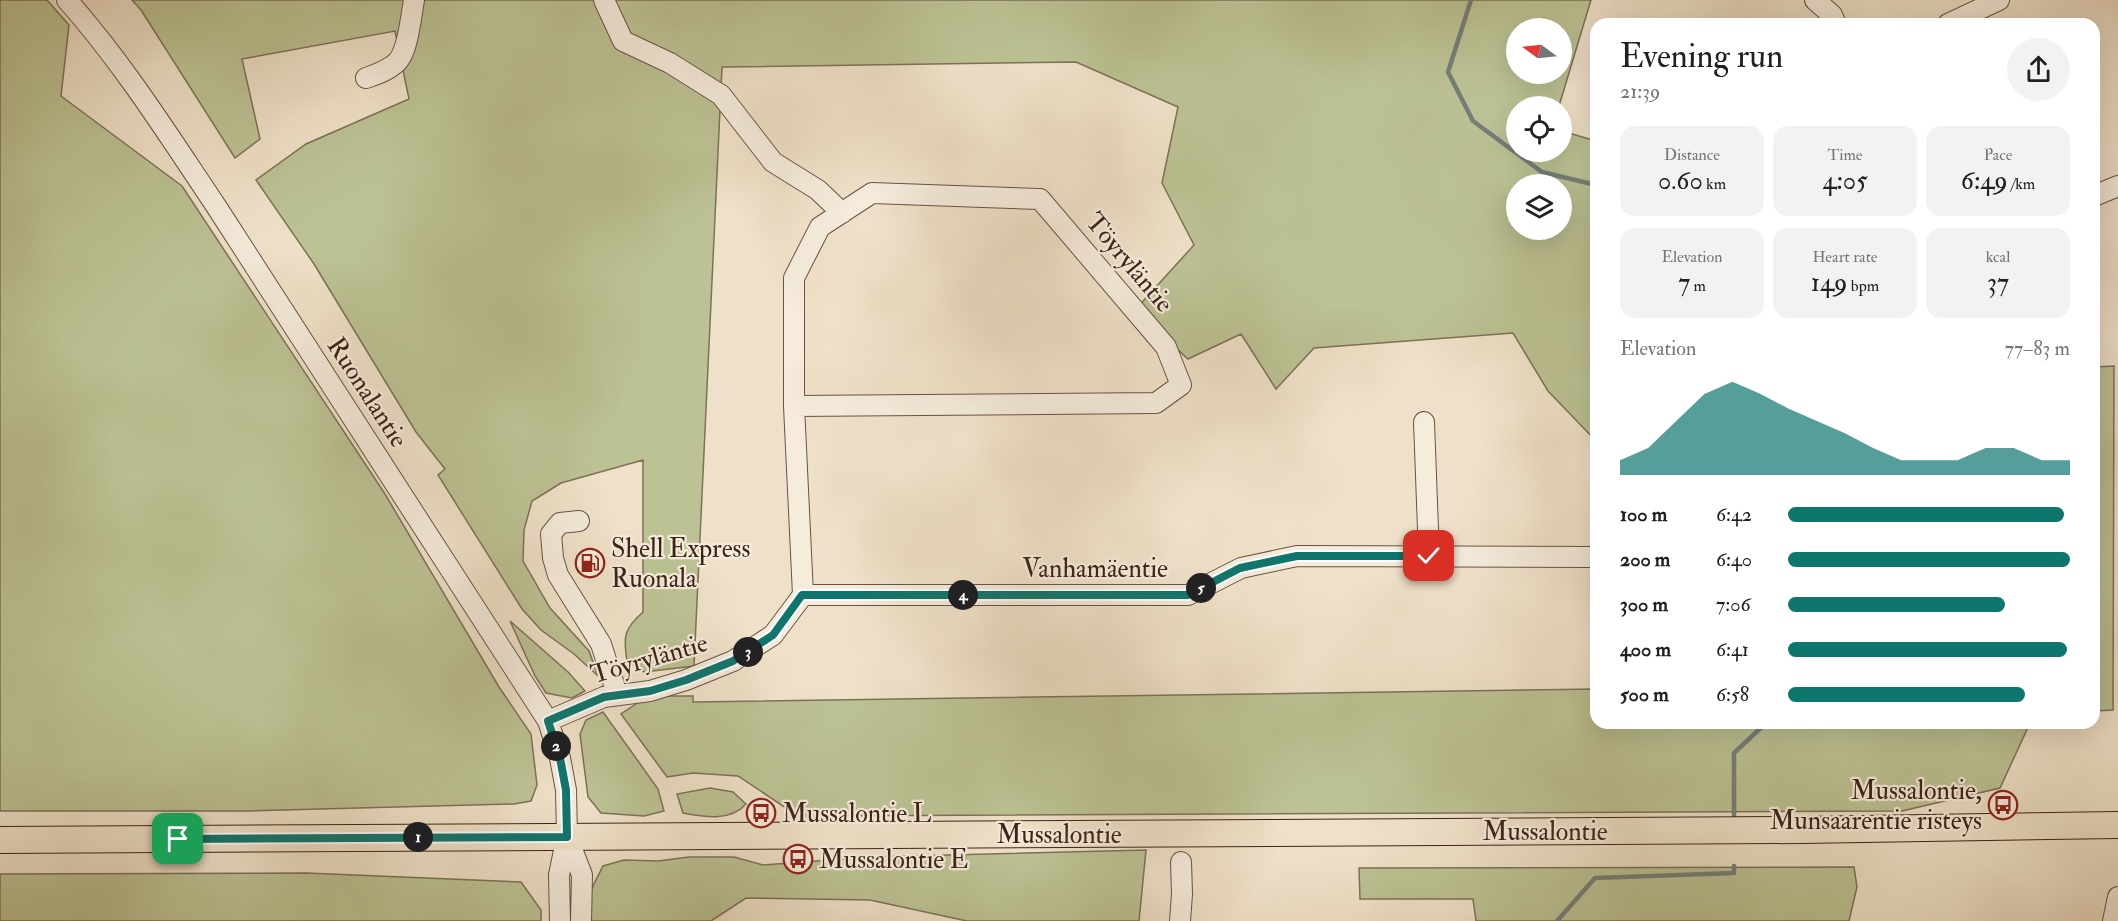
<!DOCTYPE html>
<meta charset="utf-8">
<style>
body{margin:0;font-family:"IM FELL Double Pica",serif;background:#f2f2f2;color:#202124;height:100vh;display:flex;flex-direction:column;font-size:22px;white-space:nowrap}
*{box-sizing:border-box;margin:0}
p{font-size:20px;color:#757577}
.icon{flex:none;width:33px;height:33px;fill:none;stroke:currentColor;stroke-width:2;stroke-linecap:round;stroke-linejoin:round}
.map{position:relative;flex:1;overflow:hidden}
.sheet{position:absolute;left:1590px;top:18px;width:510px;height:711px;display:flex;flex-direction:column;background:#fff;border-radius:18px;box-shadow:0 6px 24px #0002}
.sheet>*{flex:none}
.needle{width:39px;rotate:285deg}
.fabs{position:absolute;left:1506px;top:18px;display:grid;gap:12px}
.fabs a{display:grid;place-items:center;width:66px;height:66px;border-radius:50%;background:#fff;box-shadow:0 6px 24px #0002;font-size:30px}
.pin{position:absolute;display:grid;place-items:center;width:51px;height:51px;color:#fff;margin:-26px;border-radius:12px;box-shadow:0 3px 9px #0006}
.km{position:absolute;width:30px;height:30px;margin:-15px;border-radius:50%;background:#222;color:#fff;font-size:16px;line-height:30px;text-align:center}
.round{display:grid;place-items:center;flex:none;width:63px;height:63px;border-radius:32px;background:#f2f2f2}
.head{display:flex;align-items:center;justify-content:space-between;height:102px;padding:0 30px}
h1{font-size:33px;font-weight:600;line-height:45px}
.stats{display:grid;grid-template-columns:repeat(3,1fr);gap:9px;height:102px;padding:6px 30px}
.stats div{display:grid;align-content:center;border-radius:15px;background:#f2f2f2;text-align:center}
.stats b{font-size:26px;font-weight:600}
.stats small{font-size:16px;font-weight:400}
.stats p{font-size:16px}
.chart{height:168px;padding:12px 30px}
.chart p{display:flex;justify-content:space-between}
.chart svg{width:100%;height:108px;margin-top:6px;fill:#0f766e;opacity:.7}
ul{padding:0 30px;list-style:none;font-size:20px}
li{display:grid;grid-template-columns:96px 72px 1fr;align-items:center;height:45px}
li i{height:15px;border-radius:8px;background:#0f766e}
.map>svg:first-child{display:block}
.green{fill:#bcc294;stroke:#7c7256;stroke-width:1.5;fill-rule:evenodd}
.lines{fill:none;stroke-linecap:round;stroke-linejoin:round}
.stream{stroke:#747f79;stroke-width:4.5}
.minor-casing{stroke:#695244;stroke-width:22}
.major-casing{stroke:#3c2317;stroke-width:28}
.minor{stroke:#f5ecdc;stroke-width:20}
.major{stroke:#efe1c9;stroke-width:26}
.route-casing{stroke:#fff;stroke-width:12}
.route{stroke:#0f766e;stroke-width:8}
.labels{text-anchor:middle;stroke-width:4.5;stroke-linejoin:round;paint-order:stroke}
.street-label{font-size:26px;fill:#3c2317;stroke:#f5ecdc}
.poi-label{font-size:26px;fill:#3c2317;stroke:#f5ecdc;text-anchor:start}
</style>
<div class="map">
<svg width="2118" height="921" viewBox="0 0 2118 921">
<rect width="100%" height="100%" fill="#efe1c9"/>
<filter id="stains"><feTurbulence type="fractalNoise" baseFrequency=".00333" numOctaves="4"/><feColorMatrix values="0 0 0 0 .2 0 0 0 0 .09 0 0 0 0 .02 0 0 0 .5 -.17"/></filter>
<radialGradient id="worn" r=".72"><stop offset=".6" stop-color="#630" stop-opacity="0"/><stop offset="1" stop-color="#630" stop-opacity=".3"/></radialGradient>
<path class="green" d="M 0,0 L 47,0 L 69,25 L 61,96 L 182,186 L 385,494 L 499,687 L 531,734 L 537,785 L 531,801 L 514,804 L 249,811 L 0,811 Z
M 132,0 L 1591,0 L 1559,106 L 1516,106 L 1516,152 L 1562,152 L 1562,131 L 1596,141 L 1596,441 L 1548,391 L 1513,333 L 1314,348 L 1276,389 L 1241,334 L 1188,359 L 1135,310 L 1194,245 L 1162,183 L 1178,107 L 1076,62 L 722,67 L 694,666 L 644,672 L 627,661 C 623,636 624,629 643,612 L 643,460 L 561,483 L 532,501 L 524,530 L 523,561 L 550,608 L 589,651 L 598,676 L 574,654 L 541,630 L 522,609 L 438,475 L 445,469 L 416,432 L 314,264 L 256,180 L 306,144 L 409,99 L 395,31 L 242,59 L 260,139 L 235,158 L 141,10 ZM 1516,28 L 1562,28 L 1562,74 L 1516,74 ZM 1516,184 L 1562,184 L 1562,230 L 1516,230 Z
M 2114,366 L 2113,710 L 2094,711 L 2094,367 Z
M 510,621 L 568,672 L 585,691 L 572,698 L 546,693 L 535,676 Z
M 1596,689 L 1596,723 L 2030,723 L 2000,788 L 1902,811 L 798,816 L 738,776 L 693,773 L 667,777 L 621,714 L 642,700 L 670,696 L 693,696 L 693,702 Z
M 603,712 L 658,789 L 664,811 L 644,816 L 601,813 L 588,797 L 580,734 L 586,720 Z
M 710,788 L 733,792 L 746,804 C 730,822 704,817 683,813 L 677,794 Z
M 1146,850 L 1139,921 L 967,921 L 870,900 L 746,898 L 711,921 L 590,921 L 590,892 L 603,866 L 624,860 L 658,861 L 689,857 L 734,857 L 763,865 L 871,857 Z
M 1854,867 L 1857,887 L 1849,921 L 1476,921 L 1473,899 L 1360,899 L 1359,868 Z
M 306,873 L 521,882 L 541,910 L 541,921 L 0,921 L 0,874 Z"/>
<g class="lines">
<path class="stream" d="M 1471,0 L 1448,72 L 1473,121 L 1542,172 L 1596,185
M 1734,816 L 1734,753 L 1766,723
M 1557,921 L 1595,878 L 1734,873 L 1734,866"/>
<g class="minor-casing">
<path id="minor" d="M 67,0 C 123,63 169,136 216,206 L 548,721 L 560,758 L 566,790 L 567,836 L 559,875 L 560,921
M 604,0 L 623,41 L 670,63 L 721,95 L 773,162 L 818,190 L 842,213
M 1815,0 L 1832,15 L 1836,24
M 1948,24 L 1999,0
M 366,78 C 377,74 387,71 396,63 C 408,53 411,16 414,0
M 2094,196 L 2118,186
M 1424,422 L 1429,556
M 579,521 L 560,523 L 551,534 L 553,558 L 558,575 L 601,644 L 617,694
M 803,595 L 1188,595 L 1241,568 L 1297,556 L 1596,557
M 548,721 L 604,697 L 650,691 L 686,680 L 733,661 L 773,635 L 803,595 L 794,406 L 794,278 L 820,227 L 872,193 L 1040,199 L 1166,347 L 1181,385 L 1156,403 L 794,406
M 567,836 L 582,875 L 581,921
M 1180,921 L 1182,894 L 1181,862
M 2113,921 L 2118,897"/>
</g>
<g class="major-casing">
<path id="major" d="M 0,840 L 1802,830 L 2118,825"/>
</g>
<use href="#minor" class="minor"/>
<use href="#major" class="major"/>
</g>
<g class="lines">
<g class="route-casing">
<path id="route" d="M 178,839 L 567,837 L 566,790 L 560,758 L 548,721 L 604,697 L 650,691 L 686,680 L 733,661 L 773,635 L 802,595 L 1188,595 L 1240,568 L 1297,556 L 1429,556"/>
</g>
<use href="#route" class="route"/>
</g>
<defs>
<g id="fuel-ring" transform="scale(1.5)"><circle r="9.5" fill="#f5ecdc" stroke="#8f2418" stroke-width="1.5"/><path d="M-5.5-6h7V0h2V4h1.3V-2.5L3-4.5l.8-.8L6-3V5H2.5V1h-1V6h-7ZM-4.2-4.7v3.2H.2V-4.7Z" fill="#8f2418"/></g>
<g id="bus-ring" transform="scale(1.5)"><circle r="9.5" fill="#f5ecdc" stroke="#8f2418" stroke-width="1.5"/><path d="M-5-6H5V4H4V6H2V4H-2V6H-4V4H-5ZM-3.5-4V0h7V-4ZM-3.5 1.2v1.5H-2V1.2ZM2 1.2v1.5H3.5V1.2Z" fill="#8f2418"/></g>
</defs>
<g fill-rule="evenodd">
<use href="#fuel-ring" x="590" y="563"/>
<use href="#bus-ring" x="2003" y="805"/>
<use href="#bus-ring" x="761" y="813"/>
<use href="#bus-ring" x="798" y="859"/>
</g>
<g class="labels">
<g class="street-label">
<text transform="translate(1130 262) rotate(50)" y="9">Töyryläntie</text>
<text transform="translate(368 392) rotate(57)" y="9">Ruonalantie</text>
<text x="1095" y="577">Vanhamäentie</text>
<text transform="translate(649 658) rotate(-16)" y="9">Töyryläntie</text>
<text x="1545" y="840">Mussalontie</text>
<text x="1059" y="843">Mussalontie</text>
</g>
<g class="poi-label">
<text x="611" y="557">Shell Express<tspan x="611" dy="30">Ruonala</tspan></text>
<text x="1982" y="799" text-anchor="end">Mussalontie,<tspan x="1982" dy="30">Munsaarentie risteys</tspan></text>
<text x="782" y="822">Mussalontie L</text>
<text x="819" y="868">Mussalontie E</text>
</g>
</g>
<rect width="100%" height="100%" filter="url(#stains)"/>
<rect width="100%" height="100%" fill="url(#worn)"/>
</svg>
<div class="fabs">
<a><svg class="needle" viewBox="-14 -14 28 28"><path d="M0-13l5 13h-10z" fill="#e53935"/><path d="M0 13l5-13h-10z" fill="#757577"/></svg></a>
<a><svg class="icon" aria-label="locate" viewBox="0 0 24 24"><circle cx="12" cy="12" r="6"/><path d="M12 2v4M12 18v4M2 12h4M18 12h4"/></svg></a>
<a><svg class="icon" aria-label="layers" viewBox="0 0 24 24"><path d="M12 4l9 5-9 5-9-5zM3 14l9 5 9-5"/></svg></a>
</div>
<div class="pin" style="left:178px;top:839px;background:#1e9e55"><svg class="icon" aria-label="arrive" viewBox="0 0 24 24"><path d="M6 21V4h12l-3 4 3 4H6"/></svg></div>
<div class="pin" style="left:1429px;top:556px;background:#d93025"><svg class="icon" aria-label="check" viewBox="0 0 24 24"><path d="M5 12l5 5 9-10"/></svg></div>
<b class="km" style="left:418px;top:837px">1</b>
<b class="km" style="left:556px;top:746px">2</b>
<b class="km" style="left:748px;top:652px">3</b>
<b class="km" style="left:963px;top:595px">4</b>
<b class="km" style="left:1201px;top:588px">5</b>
<section class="sheet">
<div class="head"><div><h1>Evening run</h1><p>21:39</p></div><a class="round"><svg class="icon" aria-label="share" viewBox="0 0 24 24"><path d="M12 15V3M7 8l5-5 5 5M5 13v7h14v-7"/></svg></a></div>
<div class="stats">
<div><p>Distance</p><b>0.60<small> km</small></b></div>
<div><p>Time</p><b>4:05</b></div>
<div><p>Pace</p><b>6:49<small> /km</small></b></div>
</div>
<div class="stats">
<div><p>Elevation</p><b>7<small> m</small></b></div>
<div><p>Heart rate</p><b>149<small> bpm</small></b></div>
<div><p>kcal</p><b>37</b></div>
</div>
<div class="chart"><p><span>Elevation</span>77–83 m</p>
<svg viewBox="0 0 160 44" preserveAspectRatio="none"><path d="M0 44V38L10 33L20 22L30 11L40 6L50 11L60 17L70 22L80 27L90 33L100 38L110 38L120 38L130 33L140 33L150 38L160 38V44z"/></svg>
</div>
<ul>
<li><b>100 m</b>6:42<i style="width:98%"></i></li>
<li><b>200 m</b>6:40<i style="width:100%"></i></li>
<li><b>300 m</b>7:06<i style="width:77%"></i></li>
<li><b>400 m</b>6:41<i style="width:99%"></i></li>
<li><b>500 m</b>6:58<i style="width:84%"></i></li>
</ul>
</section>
</div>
